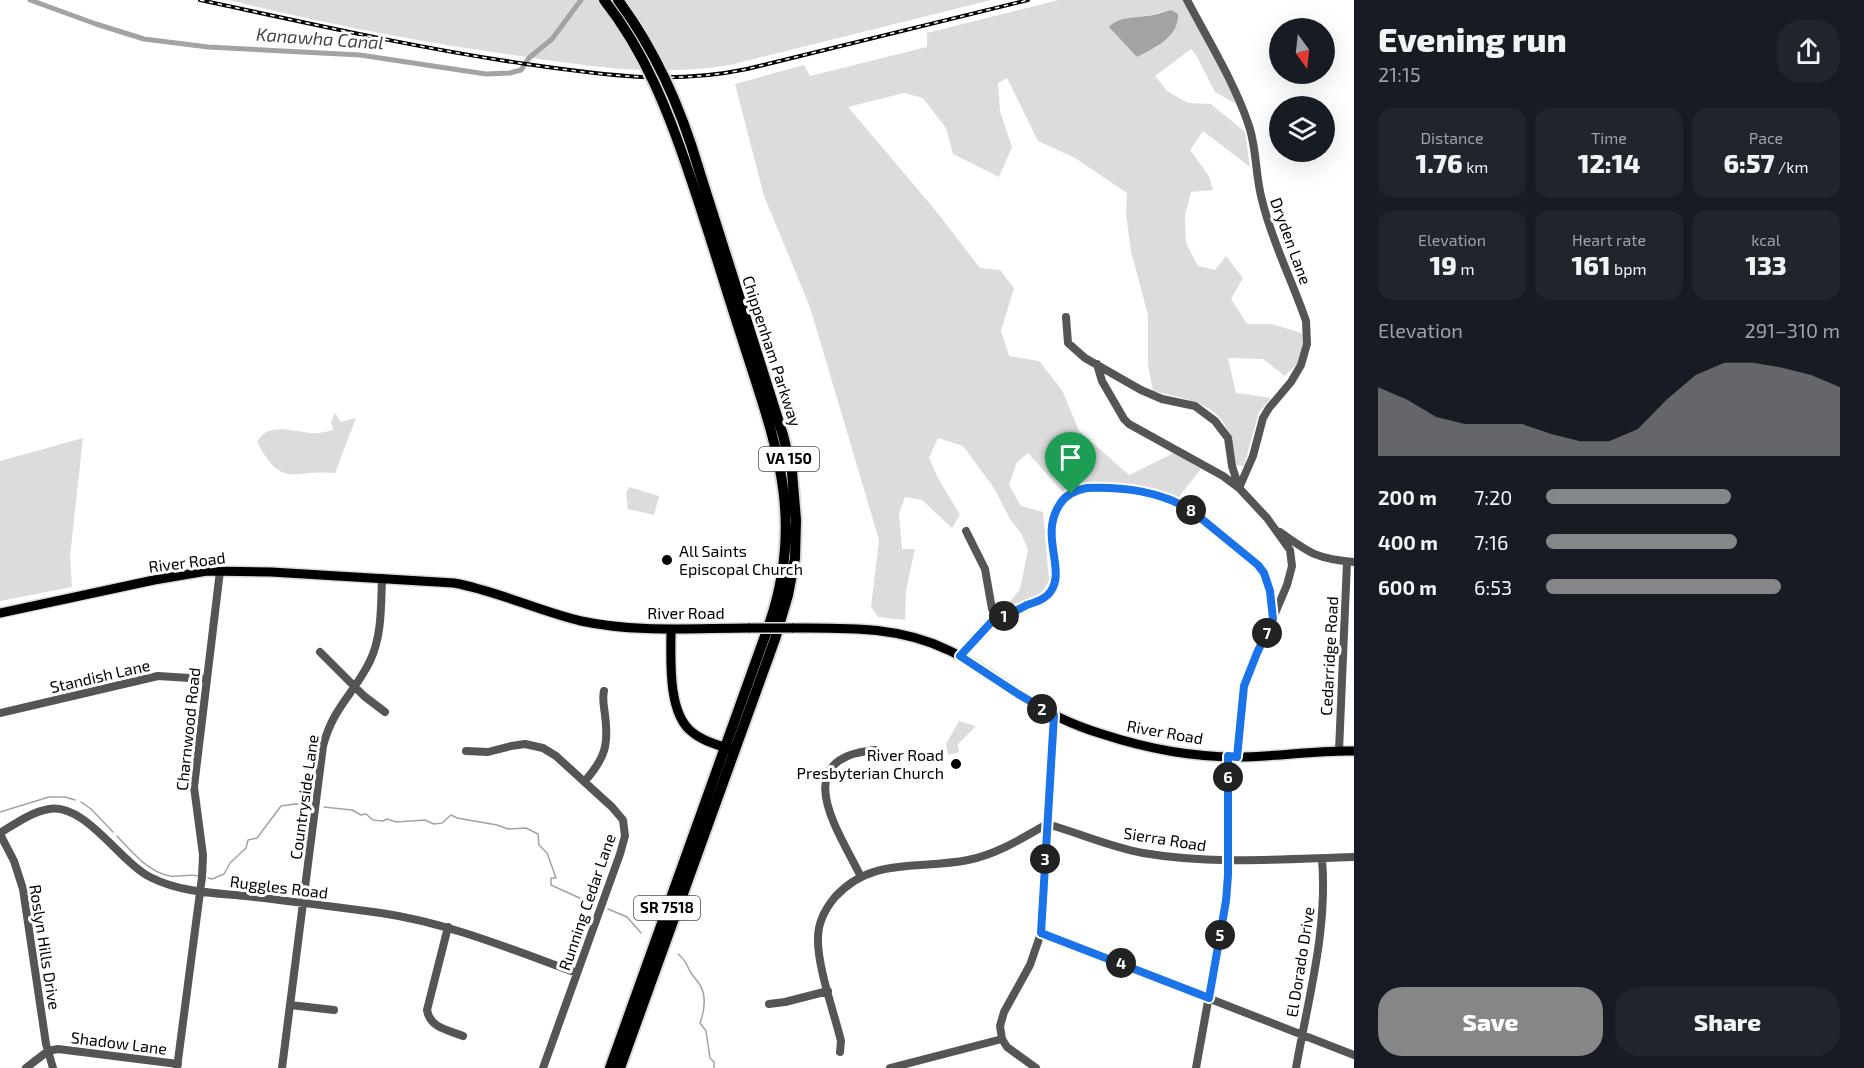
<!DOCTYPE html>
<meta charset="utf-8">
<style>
body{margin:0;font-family:"Exo 2",sans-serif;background:#20242c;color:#f1f3f6;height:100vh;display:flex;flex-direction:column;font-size:22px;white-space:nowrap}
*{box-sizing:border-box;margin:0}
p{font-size:20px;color:#9ea1a6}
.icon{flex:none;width:33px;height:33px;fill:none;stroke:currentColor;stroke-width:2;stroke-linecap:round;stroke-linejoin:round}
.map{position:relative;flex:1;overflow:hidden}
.drawer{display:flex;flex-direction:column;background:#171b24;width:510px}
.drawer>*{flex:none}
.needle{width:39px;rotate:165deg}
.tools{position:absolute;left:1269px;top:18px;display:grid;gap:12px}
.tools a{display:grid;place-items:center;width:66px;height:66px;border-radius:50%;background:#171b24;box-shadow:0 6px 24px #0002;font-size:30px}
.pin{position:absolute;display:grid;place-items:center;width:51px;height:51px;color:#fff;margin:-62px -26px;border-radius:50% 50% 50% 0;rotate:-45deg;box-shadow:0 0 6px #0007}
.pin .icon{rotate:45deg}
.km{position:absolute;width:30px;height:30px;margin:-15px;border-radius:50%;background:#222;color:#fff;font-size:16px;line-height:30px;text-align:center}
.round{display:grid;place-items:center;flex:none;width:63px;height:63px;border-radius:24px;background:#20242c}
.headline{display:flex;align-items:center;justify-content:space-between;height:102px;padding:0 24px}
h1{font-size:33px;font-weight:800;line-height:45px}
.metrics{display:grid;grid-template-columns:repeat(3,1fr);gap:9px;height:102px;padding:6px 24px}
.metrics div{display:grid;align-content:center;border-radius:15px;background:#20242c;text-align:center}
.metrics b{font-size:26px;font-weight:800}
.metrics small{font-size:16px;font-weight:400}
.metrics p{font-size:16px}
.chart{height:168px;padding:12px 24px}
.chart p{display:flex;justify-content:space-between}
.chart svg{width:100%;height:108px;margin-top:6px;fill:#858687;opacity:.7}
.cta{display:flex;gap:12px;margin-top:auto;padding:12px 24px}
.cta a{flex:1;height:69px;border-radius:24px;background:#858687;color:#fff;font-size:24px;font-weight:800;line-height:69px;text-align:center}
.cta a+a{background:#20242c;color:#f1f3f6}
ul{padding:0 24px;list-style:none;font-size:20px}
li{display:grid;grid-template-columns:96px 72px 1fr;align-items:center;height:45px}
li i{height:15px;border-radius:8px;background:#858687}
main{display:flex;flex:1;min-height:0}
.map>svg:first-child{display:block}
.green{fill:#dcdcdc;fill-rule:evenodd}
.water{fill:#a3a3a3}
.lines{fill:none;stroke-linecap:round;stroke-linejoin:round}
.stream{stroke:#a3a3a3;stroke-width:1.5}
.canal{stroke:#a3a3a3;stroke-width:5}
.major-casing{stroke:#dbdbdb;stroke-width:12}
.highway-casing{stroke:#dbdbdb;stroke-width:14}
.minor{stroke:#555;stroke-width:8}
.major{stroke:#000;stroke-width:9}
.highway{stroke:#000;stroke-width:10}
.rail-casing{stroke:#000;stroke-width:4}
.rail{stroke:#fff;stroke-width:1.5;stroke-dasharray:4.5;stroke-linecap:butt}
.major-bridge-casing{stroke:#dbdbdb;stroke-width:12;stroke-linecap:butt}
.highway-bridge-casing{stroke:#dbdbdb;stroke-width:14;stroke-linecap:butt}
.major-bridge{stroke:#000;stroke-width:9}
.highway-bridge{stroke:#000;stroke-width:10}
.route-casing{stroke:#fff;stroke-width:12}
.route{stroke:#1a73e8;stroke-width:8}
.poi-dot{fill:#000;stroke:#fff;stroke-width:2}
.labels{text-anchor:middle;stroke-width:6;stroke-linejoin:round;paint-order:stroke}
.shield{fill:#fff;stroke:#4c4c4c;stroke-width:1.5}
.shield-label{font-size:15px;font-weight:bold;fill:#000}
.street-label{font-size:16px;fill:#000;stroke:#fff}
.poi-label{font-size:16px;fill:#000;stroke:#fff;text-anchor:start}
.water-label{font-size:18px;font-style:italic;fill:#444;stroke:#fff}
</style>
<main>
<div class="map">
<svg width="1354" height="1068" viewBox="0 0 1354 1068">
<rect width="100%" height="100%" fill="#fff"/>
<path class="green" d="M 230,0 L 991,0 L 730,65 C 648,78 580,65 499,53 C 437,44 376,33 315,20 C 286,13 258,8 230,0 Z
M 1059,0 L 1183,0 L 1238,105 L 1215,92 L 1196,55 L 1191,49 L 1155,76 L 1167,91 L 1188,103 L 1211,104 L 1245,132 L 1250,167 L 1203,131 L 1190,150 L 1209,176 L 1213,190 L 1191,192 L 1185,215 L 1186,243 L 1198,266 L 1215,270 L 1226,256 L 1243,278 L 1231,299 L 1247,324 L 1272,324 L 1304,334 L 1301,360 L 1285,376 L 1263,359 L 1228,358 L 1236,393 L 1271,398 L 1259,412 L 1244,466 L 1236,465 C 1234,456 1233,446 1230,437 C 1220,401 1183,399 1153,391 L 1148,365 L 1148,315 L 1131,251 L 1126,215 L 1127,193 L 1075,158 L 1038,141 L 1007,78 L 998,83 L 1000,111 L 1012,147 L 999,177 L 953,154 L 946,128 L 923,98 L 904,93 L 848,107 L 936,211 L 980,268 L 1000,270 L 1014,288 L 1001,331 L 1009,356 L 1039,361 L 1062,390 L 1079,431 L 1129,475 L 1174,453 L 1201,469 L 1178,498 C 1139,491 1101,479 1063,492 L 1028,453 L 1017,462 L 1009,485 L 1021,506 L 1043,512 L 1049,581 L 1041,594 L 1006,607 L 1020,589 L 1028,550 L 1021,533 L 1010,519 L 994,488 L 963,446 L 938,438 L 929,458 L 938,478 L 960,515 L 952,528 L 922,500 L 905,497 L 899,514 L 902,549 L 915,549 L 906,590 L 905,620 L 878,617 L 871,607 L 879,540 L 810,307 L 764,196 L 735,84 L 804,65 L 810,76 L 927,47 L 927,33 ZM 1171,10 L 1170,36 L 1157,47 L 1137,57 L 1125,18 L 1146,16 Z
M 335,413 L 341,422 L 356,418 L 335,473 C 291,469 283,490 257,442 C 267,422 292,431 310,433 C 318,434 325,432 333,430 L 331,422 Z
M 83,438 L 70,556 L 72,587 L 0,601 L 0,461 Z
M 629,487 L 659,496 L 654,515 L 628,509 L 626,493 Z
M 959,721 L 976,726 L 958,744 L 959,752 L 948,755 L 946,744 Z"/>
<path class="water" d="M 1171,10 L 1178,14 C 1179,37 1155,48 1137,57 L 1109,27 C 1120,16 1133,18 1147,16 C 1155,15 1163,12 1171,10 Z"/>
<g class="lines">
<path class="stream" d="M 81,802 L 91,809 L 113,832
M 324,807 L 352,810 L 361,815 L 366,814 L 373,820 L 383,821 L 387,819 L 396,822 L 425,820 L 434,824 L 442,823 L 451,815 L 457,818 L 497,825 L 508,829 L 526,828 L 538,834 L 539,845 L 547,853 L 556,878 L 551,878 L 551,885 L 595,905
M 0,812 L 49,797 L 65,797 L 75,800
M 117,836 C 131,851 148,872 170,876 C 179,877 188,874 199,876
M 208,878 L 212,879 L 224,874 L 230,863 L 246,848 L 248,840 L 257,838 L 281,806 L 295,804 L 309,805
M 608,909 L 627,917 L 641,933
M 678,954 C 687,961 686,965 691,973 C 694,978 698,981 700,985 C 707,997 704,1012 700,1023 L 706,1031 L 710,1058 L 714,1062 L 714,1068"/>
<path class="canal" d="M 30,0 L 96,24 L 144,39 L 208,47 L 360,55 L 486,74 L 510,73 L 521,70 L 529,58 L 552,39 L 581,0"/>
<g class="major-casing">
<path id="major" d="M 0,613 L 154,580 L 207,571 L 271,572 L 454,583 C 498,591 538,611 581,621 C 637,633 694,628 750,628
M 792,628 C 846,628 898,626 948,650 C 973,661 994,678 1017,693 C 1043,711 1072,725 1102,734 C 1145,748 1191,757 1236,757 C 1276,757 1315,750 1354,751
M 671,629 C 671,657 667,713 692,732 C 702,741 718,745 730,749"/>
</g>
<g class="highway-casing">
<path id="highway" d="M 610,1068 L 770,622 C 806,515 774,439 742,338 C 724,283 708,228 689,173
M 620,1068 L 775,639 L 788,595 L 795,558 L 796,520 L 792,472 L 783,435 L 699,170"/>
</g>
<path class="minor" d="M 1066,317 L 1068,343 L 1085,358 L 1141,390 L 1162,399 L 1195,406 L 1215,421 L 1228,438 L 1232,466 L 1239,488 L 1267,518 L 1290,550 L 1292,566 L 1287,585 L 1244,686 L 1237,757
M 1097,364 L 1102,381 L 1124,419 L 1129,424 L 1223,476 L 1239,488 L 1253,456 L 1263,418 L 1269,408 L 1291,382 L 1301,365 L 1307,344 L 1306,321 C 1292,280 1272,242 1262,200 C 1255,175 1257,147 1248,123 C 1234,82 1207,38 1187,0
M 966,531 L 985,569 L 992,609 L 997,616
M 1280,532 C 1310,553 1316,559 1354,562
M 320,652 L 364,696 L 385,712
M 960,656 L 997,616 C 1007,617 1018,609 1027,605 C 1036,601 1046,599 1051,591 C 1066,568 1039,535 1060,504 C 1066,494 1076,490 1087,488 C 1114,488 1144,489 1169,498 C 1187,505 1253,556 1263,571 C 1271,584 1272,601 1273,616
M 0,713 L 158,676 L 206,679
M 466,751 L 488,752 L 511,746 L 525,744 L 543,748 L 556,756 L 612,807 L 623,820 L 625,836 L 620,854 L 543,1068
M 1339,751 L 1347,562
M 585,781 C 605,758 609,745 605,715 C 604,706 602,699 604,691
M 0,833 C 15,824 31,812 49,809 C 86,803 120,863 152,878 C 180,892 214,893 245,896 C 291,901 336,907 381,913 C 449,923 513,950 577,973
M 0,834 L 14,861 L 23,889 L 46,1044 L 53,1068
M 860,875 C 838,830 787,758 875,750
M 448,927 L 427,1010 C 430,1028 448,1030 463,1036
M 1041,933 L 1354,1055
M 769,1004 L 785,1002 L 828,991
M 290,1005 L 334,1010
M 840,1052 L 841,1041 C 834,1012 817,966 818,938 C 818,922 825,909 835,897 C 872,856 919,870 968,860 C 997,854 1021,839 1047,824 C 1079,833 1110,847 1143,853 C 1213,865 1284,859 1354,857
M 26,1068 L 48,1051 L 58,1049 L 178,1064
M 177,1068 L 202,877 L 203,855 L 194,787 L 220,571
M 282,1068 L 323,746 C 333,707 354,694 370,661 C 382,636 381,605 382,578
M 890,1068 L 1002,1039
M 1036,1068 L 1007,1047 L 1002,1039 L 1000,1026 L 1004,1012 L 1030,965 L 1041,933 L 1054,715
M 1196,1068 L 1226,901 L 1229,850 L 1228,756
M 1296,1068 C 1308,999 1328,930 1322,859"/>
<use href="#major" class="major"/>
<use href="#highway" class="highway"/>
<g class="rail-casing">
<path id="rail" d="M 200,0 C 308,23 416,48 526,64 C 602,75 671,85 747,69 L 1028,0"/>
</g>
<use href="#rail" class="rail"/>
<g class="major-bridge-casing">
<path id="major-bridge" d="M 750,628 L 792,628"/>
</g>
<g class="highway-bridge-casing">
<path id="highway-bridge" d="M 604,0 C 645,52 668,111 689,173
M 618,0 C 656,51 681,108 699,170"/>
</g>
<use href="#major-bridge" class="major-bridge"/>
<use href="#highway-bridge" class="highway-bridge"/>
</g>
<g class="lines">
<g class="route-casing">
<path id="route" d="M 1087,488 C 1124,487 1161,491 1192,511 L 1258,565 L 1264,573 L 1270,591 L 1273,619 L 1257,653 L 1244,686 L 1237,757 L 1228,756 L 1228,875 L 1226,901 L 1209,998 L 1041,933 L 1054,715 L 1018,694 L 960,656 L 997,616 C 1007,618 1018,609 1027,605 C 1036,602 1046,599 1051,591 C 1066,569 1039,535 1060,504 C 1066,494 1076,490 1087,488 Z"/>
</g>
<use href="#route" class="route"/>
</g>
<g class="poi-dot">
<circle cx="667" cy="560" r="6"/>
<circle cx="956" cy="764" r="6"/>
</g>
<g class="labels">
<g class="shield">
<rect x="759" y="447" width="60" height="24" rx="4.5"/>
<rect x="634" y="896" width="66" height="24" rx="4.5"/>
</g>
<g class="shield-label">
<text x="789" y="464">VA 150</text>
<text x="667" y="913">SR 7518</text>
</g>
<g class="street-label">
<text transform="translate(1291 241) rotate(70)" y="6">Dryden Lane</text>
<text transform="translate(772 351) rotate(72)" y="6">Chippenham Parkway</text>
<text transform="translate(187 562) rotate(-7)" y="6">River Road</text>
<text x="686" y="619">River Road</text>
<text transform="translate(1329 656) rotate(-87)" y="6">Cedarridge Road</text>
<text transform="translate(100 676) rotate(-13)" y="6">Standish Lane</text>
<text transform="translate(188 729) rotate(-84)" y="6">Charnwood Road</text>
<text transform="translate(1165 732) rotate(10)" y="6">River Road</text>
<text transform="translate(304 797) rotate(-82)" y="6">Countryside Lane</text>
<text transform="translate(1165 839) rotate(9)" y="6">Sierra Road</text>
<text transform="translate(279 887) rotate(7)" y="6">Ruggles Road</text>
<text transform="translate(587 902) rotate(-71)" y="6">Running Cedar Lane</text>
<text transform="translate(45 947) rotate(81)" y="6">Roslyn Hills Drive</text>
<text transform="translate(1300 962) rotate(-81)" y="6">El Dorado Drive</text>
<text transform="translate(119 1043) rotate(7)" y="6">Shadow Lane</text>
</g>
<g class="poi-label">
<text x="679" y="557">All Saints<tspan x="679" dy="18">Episcopal Church</tspan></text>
<text x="944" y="761" text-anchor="end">River Road<tspan x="944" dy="18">Presbyterian Church</tspan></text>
</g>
<g class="water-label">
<text transform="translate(320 39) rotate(4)" y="6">Kanawha Canal</text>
</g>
</g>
</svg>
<div class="tools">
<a><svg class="needle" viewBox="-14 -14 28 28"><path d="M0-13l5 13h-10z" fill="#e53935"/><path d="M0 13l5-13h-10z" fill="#9ea1a6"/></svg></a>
<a><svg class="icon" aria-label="layers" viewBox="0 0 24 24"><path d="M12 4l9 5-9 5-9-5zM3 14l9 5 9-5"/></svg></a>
</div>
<div class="pin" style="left:1071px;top:494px;background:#1e9e55"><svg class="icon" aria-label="arrive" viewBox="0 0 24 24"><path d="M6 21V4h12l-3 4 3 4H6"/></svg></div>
<b class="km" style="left:1004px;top:616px">1</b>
<b class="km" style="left:1042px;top:709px">2</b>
<b class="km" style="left:1045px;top:859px">3</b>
<b class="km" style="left:1121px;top:963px">4</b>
<b class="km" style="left:1220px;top:935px">5</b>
<b class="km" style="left:1228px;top:777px">6</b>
<b class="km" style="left:1267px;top:633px">7</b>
<b class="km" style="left:1191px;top:510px">8</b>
</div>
<section class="drawer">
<div class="headline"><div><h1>Evening run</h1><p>21:15</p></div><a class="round"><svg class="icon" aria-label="share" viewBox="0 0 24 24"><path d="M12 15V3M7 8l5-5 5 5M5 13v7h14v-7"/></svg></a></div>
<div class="metrics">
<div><p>Distance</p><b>1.76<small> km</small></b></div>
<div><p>Time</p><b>12:14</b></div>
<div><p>Pace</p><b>6:57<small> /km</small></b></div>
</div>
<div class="metrics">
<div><p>Elevation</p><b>19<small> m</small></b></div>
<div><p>Heart rate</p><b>161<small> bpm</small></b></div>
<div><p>kcal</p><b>133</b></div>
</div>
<div class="chart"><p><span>Elevation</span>291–310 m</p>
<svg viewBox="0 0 160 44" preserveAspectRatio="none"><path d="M0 44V16L10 21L20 28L30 31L40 31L50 31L60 35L70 38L80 38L90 33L100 21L110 11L120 6L130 6L140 8L150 11L160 16V44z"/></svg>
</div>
<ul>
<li><b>200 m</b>7:20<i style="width:63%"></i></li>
<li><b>400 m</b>7:16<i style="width:65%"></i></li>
<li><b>600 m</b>6:53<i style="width:80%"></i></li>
</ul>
<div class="cta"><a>Save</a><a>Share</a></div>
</section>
</main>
